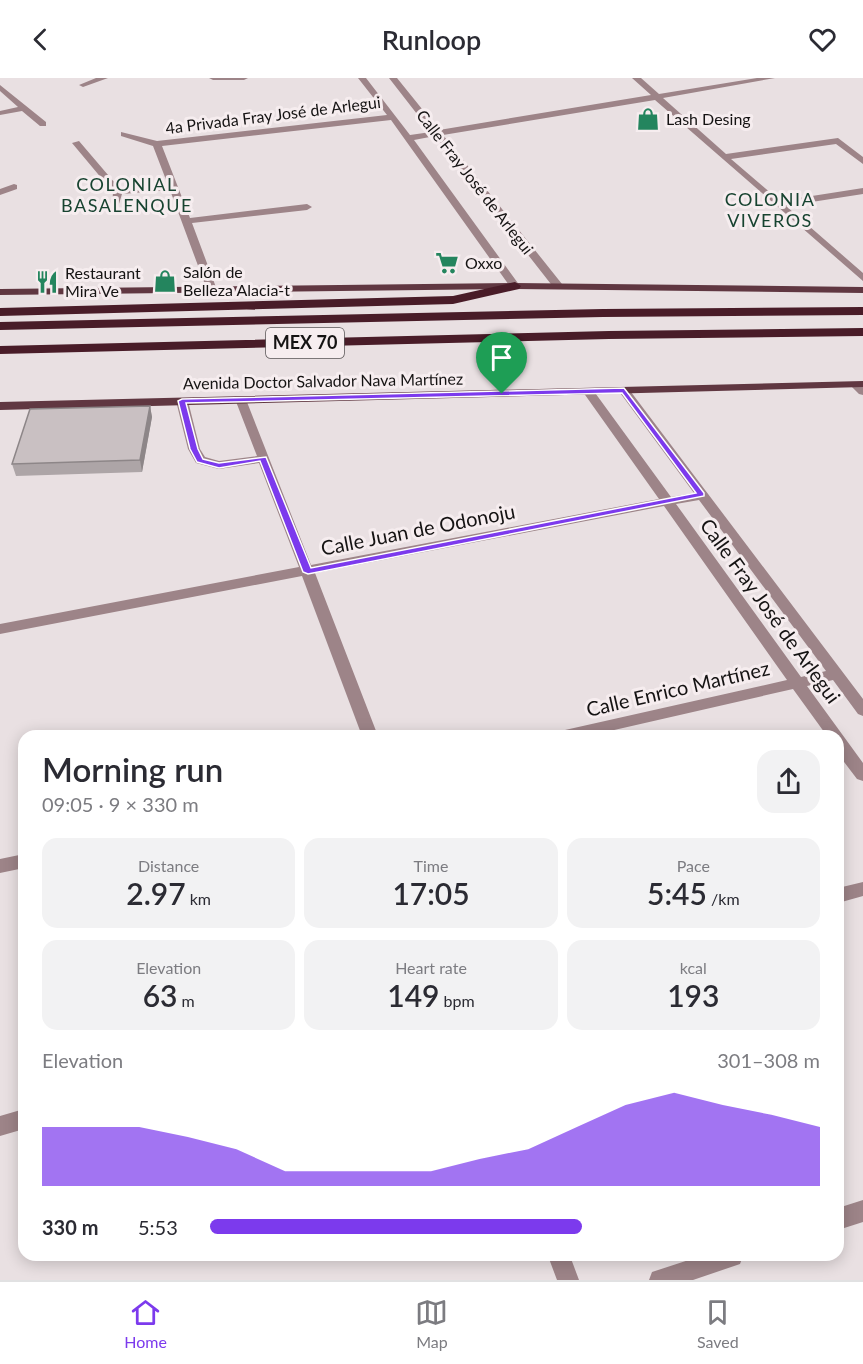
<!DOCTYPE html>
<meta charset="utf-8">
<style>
body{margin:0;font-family:Lato,sans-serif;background:#f2f2f3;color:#2b2b33;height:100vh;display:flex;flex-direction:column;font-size:22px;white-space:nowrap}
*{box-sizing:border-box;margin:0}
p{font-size:20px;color:#7c7c81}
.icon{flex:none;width:33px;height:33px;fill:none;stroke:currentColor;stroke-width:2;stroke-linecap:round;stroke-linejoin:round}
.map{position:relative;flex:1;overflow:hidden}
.details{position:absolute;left:18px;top:652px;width:826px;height:531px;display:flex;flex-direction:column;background:#fff;border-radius:18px;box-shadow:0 3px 15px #0003}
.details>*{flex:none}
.pin{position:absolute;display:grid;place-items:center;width:51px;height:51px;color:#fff;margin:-62px -26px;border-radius:50% 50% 50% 0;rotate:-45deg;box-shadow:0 0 6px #0007}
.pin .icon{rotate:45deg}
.round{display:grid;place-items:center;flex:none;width:63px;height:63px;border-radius:18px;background:#f2f2f3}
.headline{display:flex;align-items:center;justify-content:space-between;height:102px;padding:0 24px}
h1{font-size:33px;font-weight:600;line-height:45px}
.metrics{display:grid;grid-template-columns:repeat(3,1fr);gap:9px;height:102px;padding:6px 24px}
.metrics div{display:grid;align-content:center;border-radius:15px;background:#f2f2f3;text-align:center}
.metrics b{font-size:30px;font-weight:600}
.metrics small{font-size:16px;font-weight:400}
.metrics p{font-size:16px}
.chart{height:168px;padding:12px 24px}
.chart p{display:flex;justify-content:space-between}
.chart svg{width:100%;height:108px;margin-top:6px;fill:#7c3aed;opacity:.7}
ul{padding:0 24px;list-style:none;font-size:20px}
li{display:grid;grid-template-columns:96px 72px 1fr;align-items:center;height:45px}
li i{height:15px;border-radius:8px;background:#7c3aed}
header{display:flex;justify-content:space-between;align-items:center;height:78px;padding:0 24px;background:#fff;font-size:27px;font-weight:600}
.tabs{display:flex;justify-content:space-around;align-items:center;height:84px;border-top:2px solid #e1e1e2;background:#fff;font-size:16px;color:#7c7c81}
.tabs a{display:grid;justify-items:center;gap:3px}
.tabs .selected{color:#7c3aed}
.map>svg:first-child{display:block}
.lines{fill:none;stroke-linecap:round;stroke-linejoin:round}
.minor{fill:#9d8488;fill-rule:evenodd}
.major{fill:#603741;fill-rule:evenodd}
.highway{fill:#491c28;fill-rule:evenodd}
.wall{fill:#ada5a7}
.shaded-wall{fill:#8d8688}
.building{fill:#c9c0c2;stroke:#8d8688;stroke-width:1.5}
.route{fill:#7c3aed;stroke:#fff;stroke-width:1.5;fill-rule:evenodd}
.labels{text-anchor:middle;stroke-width:6;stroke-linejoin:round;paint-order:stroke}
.far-street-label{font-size:16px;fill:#151313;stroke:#f6edef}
.far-poi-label{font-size:16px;fill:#151313;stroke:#f6edef;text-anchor:start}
.far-neighbourhood-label{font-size:18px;letter-spacing:1.5px;fill:#174330;stroke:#f6edef}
.shield{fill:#f6edef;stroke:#585455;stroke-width:1.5}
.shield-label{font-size:18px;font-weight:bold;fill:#151313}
.street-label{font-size:20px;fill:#151313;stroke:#f6edef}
</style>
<header><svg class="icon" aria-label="back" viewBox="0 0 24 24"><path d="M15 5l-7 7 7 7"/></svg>Runloop<svg class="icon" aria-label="heart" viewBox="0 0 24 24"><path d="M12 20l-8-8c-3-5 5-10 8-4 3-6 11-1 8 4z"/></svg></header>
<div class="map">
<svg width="863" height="1202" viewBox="0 0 863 1202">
<rect width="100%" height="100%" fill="#e9e0e2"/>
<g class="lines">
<path class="minor" d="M 96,0 L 108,0 L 83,9 L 79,7 Z
M 209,0 L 248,0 L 244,2 L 213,2 Z
M 358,0 L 366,0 L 410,57 L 431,54 L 389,0 L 397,0 L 439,52 L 651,17 L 632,0 L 641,0 L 659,16 L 757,0 L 775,0 L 663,20 L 726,76 L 838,60 L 863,79 L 863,86 L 836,66 L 731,81 L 780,123 L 863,110 L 863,116 L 786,128 L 863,195 L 863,203 L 655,22 L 443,57 L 562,206 L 563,208 L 558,211 L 554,210 L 435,58 L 414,62 L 520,208 L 511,210 L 391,42 L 162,68 L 190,140 L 307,126 L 312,129 L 307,132 L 192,145 L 217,212 L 212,215 L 207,212 L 170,112 L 122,116 L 118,129 L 112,129 L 113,114 L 72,65 L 79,63 L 120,111 L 168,107 L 153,68 L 121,58 L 121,54 L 157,63 L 387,37 Z
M 0,7 L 46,44 L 46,48 L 40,48 L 22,33 L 0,37 L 0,33 L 18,29 L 0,13 Z
M 14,106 L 17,107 L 17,111 L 0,117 L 0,111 Z
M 856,304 L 863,307 L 863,317 L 859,316 L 850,307 Z
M 624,309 L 628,310 L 863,621 L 863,638 L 858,636 L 833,602 L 807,608 L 863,685 L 863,703 L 857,701 L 838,676 L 838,658 L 827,658 L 793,611 L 588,658 L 557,658 L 559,654 L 565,652 L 787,602 L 664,428 L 315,495 L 378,658 L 362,658 L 302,498 L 0,556 L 0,546 L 299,489 L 259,385 L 219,391 L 196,385 L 188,371 L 176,323 L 178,321 L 186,321 L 188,323 L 200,371 L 205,379 L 219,383 L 257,378 L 235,321 L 237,319 L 245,319 L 311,487 L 659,421 L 583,314 L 589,311 L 593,312 L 671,419 L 694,415 L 618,312 ZM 699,422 L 826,593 L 801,599 L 676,426 Z
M 24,776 L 24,790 L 0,795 L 0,781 Z
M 863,804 L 863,818 L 838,825 L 838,810 Z
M 24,1031 L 24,1051 L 0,1058 L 0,1038 Z
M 863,1122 L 863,1144 L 838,1152 L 838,1130 Z
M 548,1178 L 570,1178 L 579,1202 L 557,1202 Z
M 701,1178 L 743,1178 L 740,1186 L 693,1202 L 649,1202 L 652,1194 Z"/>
<path class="major" d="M 515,205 L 863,209 L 863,215 L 515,211 L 0,217 L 0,211 Z
M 863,303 L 863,309 L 0,332 L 0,324 Z"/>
<path class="highway" d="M 515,204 L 521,208 L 519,211 L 453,226 L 0,238 L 0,230 L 453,218 Z
M 863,229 L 863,237 L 603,239 L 0,252 L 0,244 L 603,231 Z
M 863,250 L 863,258 L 609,261 L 0,276 L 0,268 L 609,253 Z"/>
</g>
<path class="wall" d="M 150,328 L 152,339 L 142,394 L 16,398 L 12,386 Z"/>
<path class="shaded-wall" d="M 150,328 L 152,339 L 142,394 L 140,382 Z"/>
<path class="building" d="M 150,328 L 140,382 L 12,386 L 30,331 Z"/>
<path class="route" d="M 624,310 L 704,415 L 704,418 L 308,496 L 303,494 L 260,383 L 219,390 L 197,384 L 190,371 L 178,323 L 182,321 ZM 622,315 L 696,415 L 311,490 L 266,379 L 219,385 L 203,381 L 198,371 L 186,325 Z"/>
<defs>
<g id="shop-bare" transform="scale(1.8)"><path d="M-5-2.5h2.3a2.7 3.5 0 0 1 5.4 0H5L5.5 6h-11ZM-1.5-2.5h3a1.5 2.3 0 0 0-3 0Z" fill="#24855e" stroke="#f6edef" stroke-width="2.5" paint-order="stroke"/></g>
<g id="supermarket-bare" transform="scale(1.8)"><path d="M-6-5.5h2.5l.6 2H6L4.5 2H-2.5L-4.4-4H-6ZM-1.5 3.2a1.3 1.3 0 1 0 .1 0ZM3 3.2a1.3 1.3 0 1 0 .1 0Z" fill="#24855e" stroke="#f6edef" stroke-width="2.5" paint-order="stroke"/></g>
<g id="restaurant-bare" transform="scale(1.8)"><path d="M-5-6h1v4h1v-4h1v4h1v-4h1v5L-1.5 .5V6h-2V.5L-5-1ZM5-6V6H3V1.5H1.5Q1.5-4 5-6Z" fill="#24855e" stroke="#f6edef" stroke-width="2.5" paint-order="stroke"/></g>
</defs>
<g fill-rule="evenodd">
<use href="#shop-bare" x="648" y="41"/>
<use href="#supermarket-bare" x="447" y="185"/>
<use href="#shop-bare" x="165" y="203"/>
<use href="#restaurant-bare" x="47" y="204"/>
</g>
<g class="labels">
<g class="far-street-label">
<text transform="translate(273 37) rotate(-7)" y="6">4a Privada Fray José de Arlegui</text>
<text transform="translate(475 104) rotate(52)" y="6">Calle Fray José de Arlegui</text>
<text transform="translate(323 303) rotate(-1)" y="6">Avenida Doctor Salvador Nava Martínez</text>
</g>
<g class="far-poi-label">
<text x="666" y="47">Lash Desing</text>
<text x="465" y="191">Oxxo</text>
<text x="183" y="200">Salón de<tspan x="183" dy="18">Belleza Alacia-t</tspan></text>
<text x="65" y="201">Restaurant<tspan x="65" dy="18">Mira Ve</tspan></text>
</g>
<g class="far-neighbourhood-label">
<text x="127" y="113">COLONIAL<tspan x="127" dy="21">BASALENQUE</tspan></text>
<text x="770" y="128">COLONIA<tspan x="770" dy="21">VIVEROS</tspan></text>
</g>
<rect class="shield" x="266" y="250" width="78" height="30" rx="4.5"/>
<g class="shield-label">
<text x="305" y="271">MEX 70</text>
</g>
<g class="street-label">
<text transform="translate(418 452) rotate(-11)" y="7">Calle Juan de Odonoju</text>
<text transform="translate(770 533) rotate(54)" y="7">Calle Fray José de Arlegui</text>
<text transform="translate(678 611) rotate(-13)" y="7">Calle Enrico Martínez</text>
</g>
</g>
</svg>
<div class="pin" style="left:502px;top:316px;background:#1e9e55"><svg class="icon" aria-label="arrive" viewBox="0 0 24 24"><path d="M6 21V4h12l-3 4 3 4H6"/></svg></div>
<section class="details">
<div class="headline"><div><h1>Morning run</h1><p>09:05 · 9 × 330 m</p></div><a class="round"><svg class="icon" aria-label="share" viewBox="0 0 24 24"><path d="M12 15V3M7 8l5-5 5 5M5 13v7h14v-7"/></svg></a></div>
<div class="metrics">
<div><p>Distance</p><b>2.97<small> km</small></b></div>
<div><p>Time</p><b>17:05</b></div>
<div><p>Pace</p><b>5:45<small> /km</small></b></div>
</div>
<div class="metrics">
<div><p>Elevation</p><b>63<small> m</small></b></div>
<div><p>Heart rate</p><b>149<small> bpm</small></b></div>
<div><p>kcal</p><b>193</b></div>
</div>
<div class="chart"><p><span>Elevation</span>301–308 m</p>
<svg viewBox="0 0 160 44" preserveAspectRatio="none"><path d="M0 44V20L10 20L20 20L30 24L40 29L50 38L60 38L70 38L80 38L90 33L100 29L110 20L120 11L130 6L140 11L150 15L160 20V44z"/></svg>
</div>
<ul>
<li><b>330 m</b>5:53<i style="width:61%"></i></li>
</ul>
</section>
</div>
<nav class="tabs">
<a class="selected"><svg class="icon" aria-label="home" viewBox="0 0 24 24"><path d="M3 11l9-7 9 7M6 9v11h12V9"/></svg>Home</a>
<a><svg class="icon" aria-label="map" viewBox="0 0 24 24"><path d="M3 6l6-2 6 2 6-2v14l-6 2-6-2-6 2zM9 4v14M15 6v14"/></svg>Map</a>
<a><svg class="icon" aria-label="saved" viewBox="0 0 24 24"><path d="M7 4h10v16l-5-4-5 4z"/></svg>Saved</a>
</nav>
